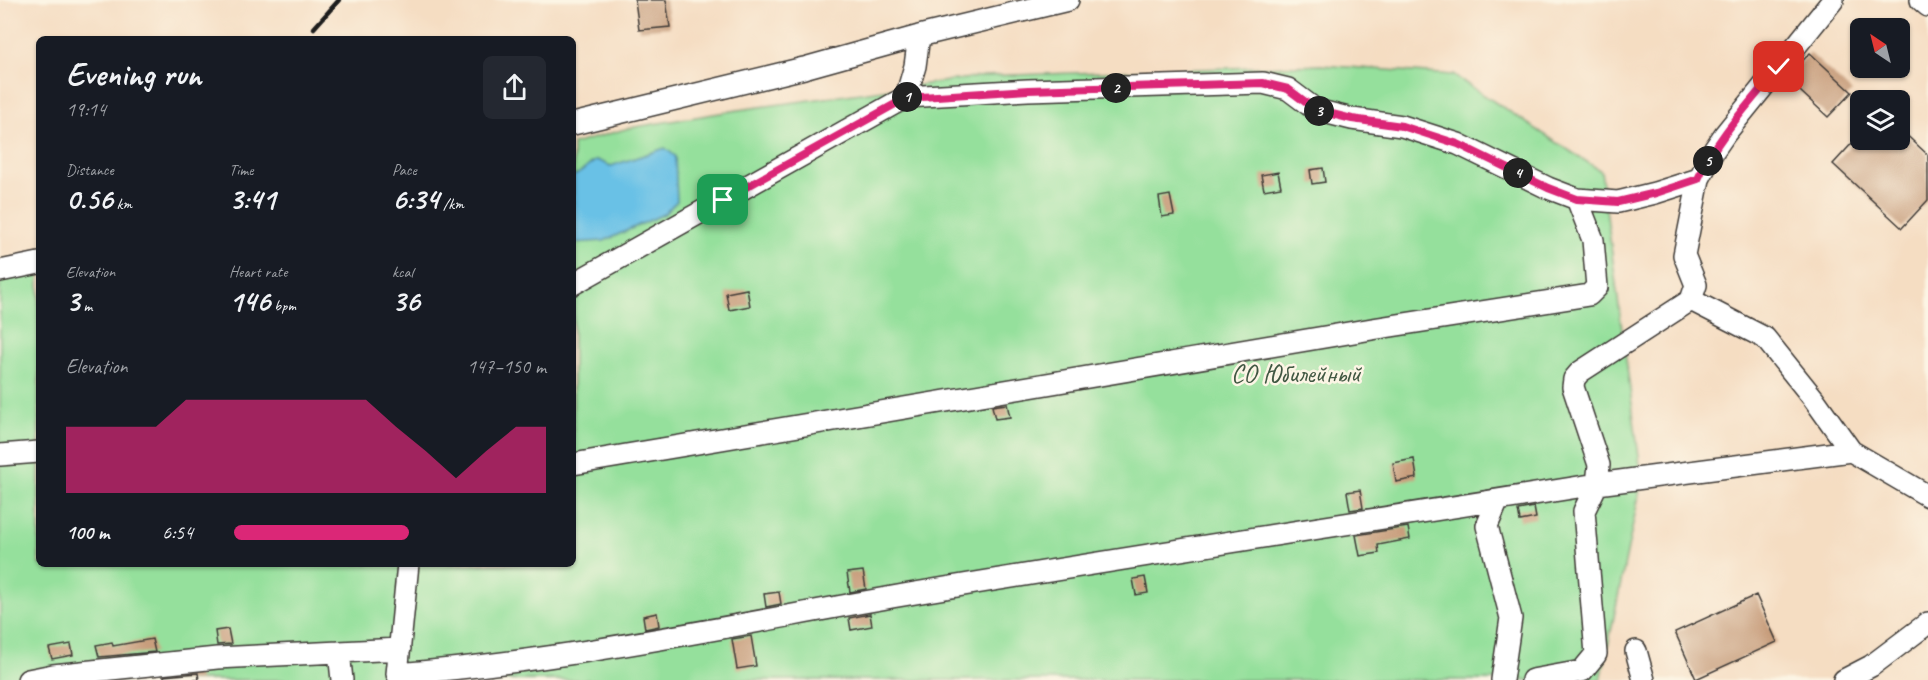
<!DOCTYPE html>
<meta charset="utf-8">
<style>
body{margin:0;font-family:Caveat,sans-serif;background:#242831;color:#f1f3f6;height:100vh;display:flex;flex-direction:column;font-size:22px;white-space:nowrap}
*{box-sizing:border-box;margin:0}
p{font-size:20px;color:#9ea1a6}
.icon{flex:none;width:33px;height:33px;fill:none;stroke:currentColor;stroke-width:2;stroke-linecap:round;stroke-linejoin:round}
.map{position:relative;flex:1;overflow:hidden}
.drawer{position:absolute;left:36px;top:36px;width:540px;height:531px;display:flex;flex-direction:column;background:#171b24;border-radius:9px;box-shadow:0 2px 4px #0004}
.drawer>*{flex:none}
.needle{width:39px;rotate:325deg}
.tools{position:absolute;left:1850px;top:18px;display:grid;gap:12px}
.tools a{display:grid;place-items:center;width:60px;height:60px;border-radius:9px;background:#171b24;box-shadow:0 2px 4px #0004;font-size:30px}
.pin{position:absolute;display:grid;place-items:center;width:51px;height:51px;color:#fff;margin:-26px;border-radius:12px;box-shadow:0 3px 9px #0006}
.km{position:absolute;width:30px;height:30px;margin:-15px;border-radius:50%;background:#222;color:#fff;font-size:16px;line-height:30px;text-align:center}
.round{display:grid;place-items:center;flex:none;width:63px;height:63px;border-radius:9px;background:#242831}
.overview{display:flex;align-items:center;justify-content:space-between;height:102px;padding:0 30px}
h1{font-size:33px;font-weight:800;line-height:45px}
.metrics{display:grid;grid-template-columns:repeat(3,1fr);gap:9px;height:102px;padding:6px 30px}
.metrics div{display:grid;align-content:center}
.metrics b{font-size:30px;font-weight:800}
.metrics small{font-size:16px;font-weight:400}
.metrics p{font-size:16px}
.chart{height:168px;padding:12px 30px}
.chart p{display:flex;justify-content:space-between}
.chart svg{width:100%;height:108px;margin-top:6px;fill:#db2777;opacity:.7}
ul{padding:0 30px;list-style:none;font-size:20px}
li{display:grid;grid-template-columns:96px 72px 1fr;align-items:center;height:45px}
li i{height:15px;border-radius:8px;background:#db2777}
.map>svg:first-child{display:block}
.green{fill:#95e09c;stroke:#587e5c;stroke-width:1.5}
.water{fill:#69c1e6;stroke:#426e81;stroke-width:1.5}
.building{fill:#c89e7d}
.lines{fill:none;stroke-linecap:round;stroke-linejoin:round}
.minor-casing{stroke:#3d3935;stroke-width:24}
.minor{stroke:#fff;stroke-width:21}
.rail{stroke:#1c1c1c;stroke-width:4.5}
.route-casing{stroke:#fff;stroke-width:12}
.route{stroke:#db2777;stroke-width:8}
.labels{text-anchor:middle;stroke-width:5;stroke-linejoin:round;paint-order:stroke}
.park-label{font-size:26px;fill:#405742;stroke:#fcf5e5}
</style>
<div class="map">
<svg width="1928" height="680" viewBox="0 0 1928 680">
<rect width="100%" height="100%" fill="#fcf5e5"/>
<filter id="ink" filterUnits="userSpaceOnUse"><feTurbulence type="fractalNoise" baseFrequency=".0167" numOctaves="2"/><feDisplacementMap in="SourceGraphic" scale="12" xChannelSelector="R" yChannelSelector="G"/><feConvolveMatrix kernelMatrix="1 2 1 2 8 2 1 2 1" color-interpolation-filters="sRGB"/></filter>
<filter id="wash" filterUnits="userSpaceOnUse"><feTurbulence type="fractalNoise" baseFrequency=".008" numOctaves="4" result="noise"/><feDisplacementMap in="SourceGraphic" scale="24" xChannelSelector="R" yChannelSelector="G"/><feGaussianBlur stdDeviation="1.35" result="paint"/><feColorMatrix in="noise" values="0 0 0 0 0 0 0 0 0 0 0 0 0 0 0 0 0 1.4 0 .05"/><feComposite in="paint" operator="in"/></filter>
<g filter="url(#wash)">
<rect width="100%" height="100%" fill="#f5ddc2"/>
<path class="green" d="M 1321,65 L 1453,75 L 1601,171 L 1642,480 L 1601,680 L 0,680 L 0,273 L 39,263 L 39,564 L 573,564 L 573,144 L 629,128 L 738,110 L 985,76 Z"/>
<path class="water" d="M 665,148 L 675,156 L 677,201 L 664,214 L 604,241 L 573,243 L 573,176 C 583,173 588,164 597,160 L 611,166 Z"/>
<g id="blocks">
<path class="building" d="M 635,0 L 666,0 L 670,27 L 639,30 Z
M 1810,53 L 1852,92 L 1828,117 L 1786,78 Z
M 1899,128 L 1928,155 L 1928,200 L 1902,228 L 1833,164 L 1855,140 L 1899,140 Z
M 1323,168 L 1325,182 L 1312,184 L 1310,170 Z
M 1278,172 L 1281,187 L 1264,190 L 1261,175 Z
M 1170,195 L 1174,215 L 1162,217 L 1159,197 Z
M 747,289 L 750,306 L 729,310 L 726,293 Z
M 1007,404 L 1010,417 L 995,419 L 992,406 Z
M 1414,459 L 1417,478 L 1396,482 L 1393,463 Z
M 1360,490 L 1363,508 L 1350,510 L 1347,492 Z
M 1534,507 L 1536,518 L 1520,521 L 1518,510 Z
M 1408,527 L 1410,539 L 1378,545 L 1379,553 L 1360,556 L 1356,535 Z
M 863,571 L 866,589 L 850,592 L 847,573 Z
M 1145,577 L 1148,593 L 1136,595 L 1133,579 Z
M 779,592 L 781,604 L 766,607 L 764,594 Z
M 1756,595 L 1777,642 L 1696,679 L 1675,632 Z
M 657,613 L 659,626 L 645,629 L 643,616 Z
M 870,614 L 872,626 L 851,630 L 849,618 Z
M 228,629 L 231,644 L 217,645 L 215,631 Z
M 751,636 L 756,666 L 737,669 L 732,639 Z
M 152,639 L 155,652 L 99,657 L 96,645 L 112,642 L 113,646 Z
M 71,644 L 73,655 L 52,659 L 49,648 Z
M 198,673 L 199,680 L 164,680 L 164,676 Z"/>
</g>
</g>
<g filter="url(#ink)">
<use href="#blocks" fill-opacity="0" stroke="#3d3935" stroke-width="1.5"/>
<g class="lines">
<g class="minor-casing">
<path id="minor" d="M 1921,0 L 1928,6
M 573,124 L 804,68 L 919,36
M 1577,199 L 1618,202 L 1655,193 L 1699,179 L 1714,150 L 1725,134 L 1833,0
M 0,271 L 39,263
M 573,284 L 906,97 L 915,66 L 919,36 L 1068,0
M 1691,300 L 1765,338 L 1814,399 L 1851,451 L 1928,496
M 0,455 L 39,452
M 573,464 L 1372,329 L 1589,295 L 1597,287 L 1593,240 L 1577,199 L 1548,188 L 1458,144 L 1402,126 L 1352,119 L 1316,110 L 1288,89 L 1263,83 L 1028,90 L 906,97
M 1498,500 L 1487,526 L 1511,618 L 1502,680
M 408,564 L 397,674 C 564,661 728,626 892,597 C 1127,557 1362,522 1597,484 L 1599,465 L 1573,387 L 1574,379 L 1580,372 L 1691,300 L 1696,285 L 1684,255 L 1699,179
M 1636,651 L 1644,680
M 339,652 L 342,680
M 28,680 L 53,675 L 217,658 L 400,649
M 1532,680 L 1582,671 L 1596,654 L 1584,511 L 1597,484 L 1851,451
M 1844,680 L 1871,666 L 1928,623"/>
</g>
<use href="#minor" class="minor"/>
<path class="rail" d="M 314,28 L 339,0"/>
</g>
</g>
<g class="lines" filter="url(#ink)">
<g class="route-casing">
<path id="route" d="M 723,200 L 906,98 L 1028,90 L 1263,83 L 1288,89 L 1316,110 L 1352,119 L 1402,126 L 1458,144 L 1548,188 L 1577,199 L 1618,202 L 1656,193 L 1698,179 C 1717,137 1751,102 1779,67"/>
</g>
<use href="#route" class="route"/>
</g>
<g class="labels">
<g class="park-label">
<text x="1296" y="382">СО Юбилейный</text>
</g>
</g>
</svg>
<div class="tools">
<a><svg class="needle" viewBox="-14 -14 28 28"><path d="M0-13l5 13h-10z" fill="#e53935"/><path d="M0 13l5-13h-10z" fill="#9ea1a6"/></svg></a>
<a><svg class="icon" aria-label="layers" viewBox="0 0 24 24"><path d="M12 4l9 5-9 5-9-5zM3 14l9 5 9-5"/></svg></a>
</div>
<div class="pin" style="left:723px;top:200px;background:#1e9e55"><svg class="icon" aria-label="arrive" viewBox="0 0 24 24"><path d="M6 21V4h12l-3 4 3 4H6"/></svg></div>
<div class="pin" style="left:1779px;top:67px;background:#d93025"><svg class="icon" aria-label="check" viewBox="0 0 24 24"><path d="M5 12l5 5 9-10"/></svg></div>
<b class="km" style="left:907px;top:97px">1</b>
<b class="km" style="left:1116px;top:88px">2</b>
<b class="km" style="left:1319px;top:111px">3</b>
<b class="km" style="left:1518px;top:173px">4</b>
<b class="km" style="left:1708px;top:161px">5</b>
<section class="drawer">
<div class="overview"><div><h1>Evening run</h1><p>19:14</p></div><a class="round"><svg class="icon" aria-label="share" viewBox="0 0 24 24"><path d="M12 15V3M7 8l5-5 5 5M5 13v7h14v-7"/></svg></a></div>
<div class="metrics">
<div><p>Distance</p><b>0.56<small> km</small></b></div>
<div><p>Time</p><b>3:41</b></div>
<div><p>Pace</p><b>6:34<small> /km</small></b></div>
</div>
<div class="metrics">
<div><p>Elevation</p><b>3<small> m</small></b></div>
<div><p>Heart rate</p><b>146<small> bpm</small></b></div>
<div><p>kcal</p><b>36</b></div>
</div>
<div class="chart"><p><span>Elevation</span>147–150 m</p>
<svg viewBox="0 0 160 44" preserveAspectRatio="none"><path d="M0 44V17L10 17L20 17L30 17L40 6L50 6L60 6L70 6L80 6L90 6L100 6L110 17L120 27L130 38L140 27L150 17L160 17V44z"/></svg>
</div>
<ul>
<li><b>100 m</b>6:54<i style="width:56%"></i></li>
</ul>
</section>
</div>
